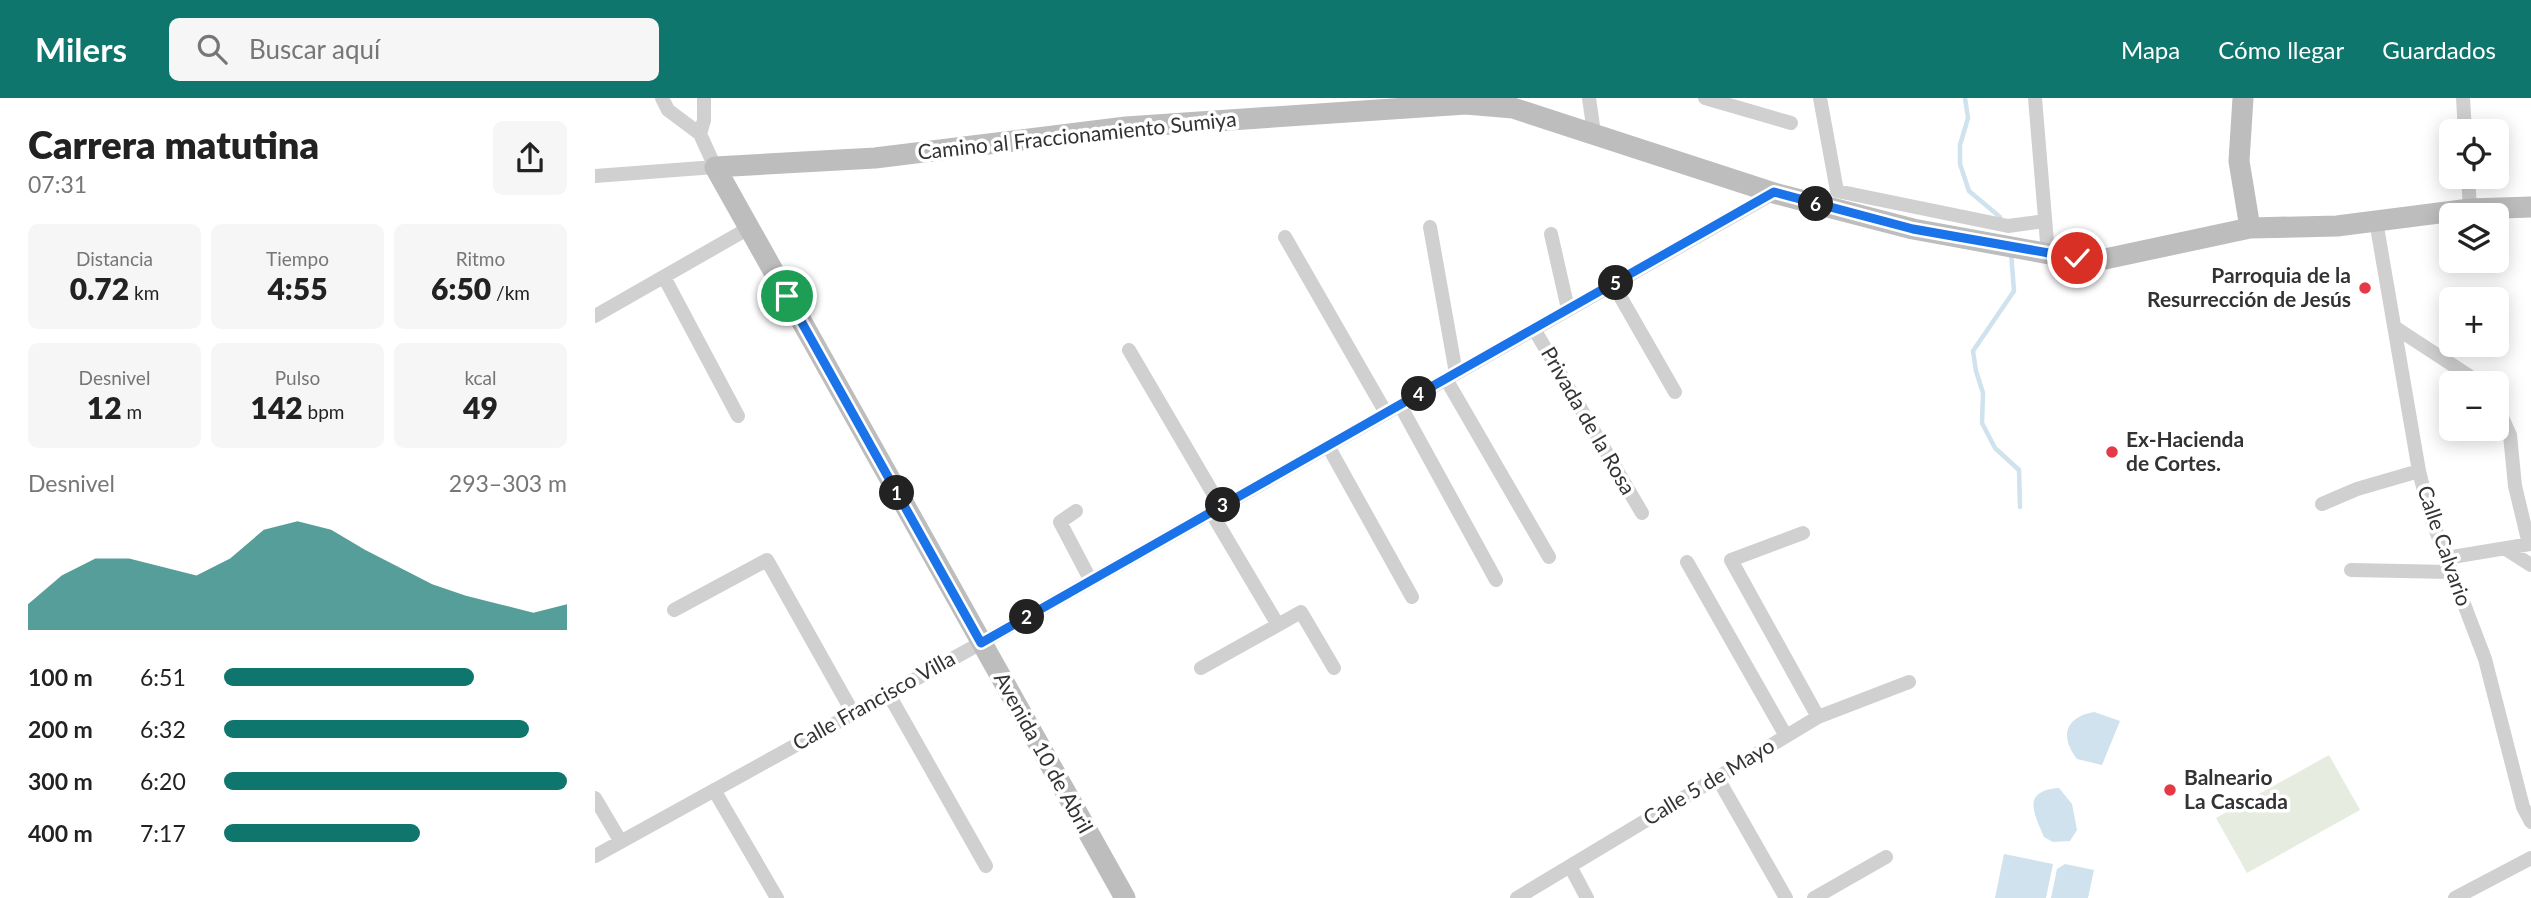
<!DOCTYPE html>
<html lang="es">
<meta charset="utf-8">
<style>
body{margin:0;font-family:Lato,sans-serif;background:#f6f6f6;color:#222;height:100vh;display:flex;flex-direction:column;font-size:26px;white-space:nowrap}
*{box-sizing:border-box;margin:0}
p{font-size:23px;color:#767676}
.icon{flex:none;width:38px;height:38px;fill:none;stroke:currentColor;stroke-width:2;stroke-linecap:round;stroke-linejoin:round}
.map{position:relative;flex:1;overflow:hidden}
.sheet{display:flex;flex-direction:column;background:#fff;width:595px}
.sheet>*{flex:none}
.tools{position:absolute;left:1844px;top:21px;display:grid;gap:14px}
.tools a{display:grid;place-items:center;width:70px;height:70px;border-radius:10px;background:#fff;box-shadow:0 4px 18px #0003;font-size:35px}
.pin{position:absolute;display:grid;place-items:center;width:60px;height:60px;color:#fff;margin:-30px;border:4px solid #fff;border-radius:50%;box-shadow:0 2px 7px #0007}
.km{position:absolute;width:35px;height:35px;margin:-18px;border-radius:50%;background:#222;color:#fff;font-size:19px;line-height:35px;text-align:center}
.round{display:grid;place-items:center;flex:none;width:74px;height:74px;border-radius:10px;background:#f6f6f6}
.summary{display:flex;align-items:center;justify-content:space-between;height:119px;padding:0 28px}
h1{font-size:38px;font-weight:800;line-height:52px}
.metrics{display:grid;grid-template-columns:repeat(3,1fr);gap:10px;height:119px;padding:7px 28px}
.metrics div{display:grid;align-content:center;border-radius:10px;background:#f6f6f6;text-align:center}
.metrics b{font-size:30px;font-weight:800}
.metrics small{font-size:19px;font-weight:400}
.metrics p{font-size:19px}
.chart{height:196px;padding:14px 28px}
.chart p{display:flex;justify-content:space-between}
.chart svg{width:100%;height:126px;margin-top:7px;fill:#0f766e;opacity:.7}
ul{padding:0 28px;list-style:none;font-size:23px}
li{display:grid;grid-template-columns:112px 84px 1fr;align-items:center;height:52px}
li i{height:18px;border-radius:9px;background:#0f766e}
header{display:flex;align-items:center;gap:42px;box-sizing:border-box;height:98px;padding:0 35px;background:#0f766e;color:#fff}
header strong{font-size:33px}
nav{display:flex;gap:38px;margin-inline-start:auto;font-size:24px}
.search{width:490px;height:63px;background:#f6f6f6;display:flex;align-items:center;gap:18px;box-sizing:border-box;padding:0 24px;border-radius:10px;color:#767676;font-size:26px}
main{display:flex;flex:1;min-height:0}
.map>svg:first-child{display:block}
.green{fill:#e6ecdf}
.water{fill:#cfe2ee}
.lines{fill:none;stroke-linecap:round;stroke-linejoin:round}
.stream{stroke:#cfe2ee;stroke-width:4.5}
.street{stroke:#d0d0d0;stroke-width:14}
.secondary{stroke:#bdbdbd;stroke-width:21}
.route-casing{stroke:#fff;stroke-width:14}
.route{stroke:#1a73e8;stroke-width:9}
.poi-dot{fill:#e63946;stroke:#fff;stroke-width:2.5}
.labels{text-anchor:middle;stroke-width:7;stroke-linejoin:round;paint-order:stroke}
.street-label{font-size:21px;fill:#333;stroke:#fff}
.poi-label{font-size:21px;font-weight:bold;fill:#333;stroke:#fff;text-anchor:start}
</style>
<header>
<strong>Milers</strong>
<div class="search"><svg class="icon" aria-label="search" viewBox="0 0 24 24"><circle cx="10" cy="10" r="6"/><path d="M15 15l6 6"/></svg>Buscar aquí</div>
<nav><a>Mapa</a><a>Cómo llegar</a><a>Guardados</a></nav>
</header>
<main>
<section class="sheet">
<div class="summary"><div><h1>Carrera matutina</h1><p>07:31</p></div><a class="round"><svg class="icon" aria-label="share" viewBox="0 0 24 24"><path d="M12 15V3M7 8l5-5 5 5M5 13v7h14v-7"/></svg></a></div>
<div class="metrics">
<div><p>Distancia</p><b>0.72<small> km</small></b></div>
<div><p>Tiempo</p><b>4:55</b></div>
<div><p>Ritmo</p><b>6:50<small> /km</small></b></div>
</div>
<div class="metrics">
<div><p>Desnivel</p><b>12<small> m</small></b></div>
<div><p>Pulso</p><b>142<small> bpm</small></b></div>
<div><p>kcal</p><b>49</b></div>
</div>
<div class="chart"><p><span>Desnivel</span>293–303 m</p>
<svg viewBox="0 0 160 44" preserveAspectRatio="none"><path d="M0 44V35L10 25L20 19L30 19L40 22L50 25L60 19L70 9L80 6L90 9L100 16L110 22L120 28L130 32L140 35L150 38L160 35V44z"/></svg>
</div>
<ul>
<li><b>100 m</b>6:51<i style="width:73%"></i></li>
<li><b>200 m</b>6:32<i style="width:89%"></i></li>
<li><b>300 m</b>6:20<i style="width:100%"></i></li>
<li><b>400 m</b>7:17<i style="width:57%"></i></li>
</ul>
</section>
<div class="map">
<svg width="1936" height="800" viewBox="0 0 1936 800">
<rect width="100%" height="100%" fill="#fff"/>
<path class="green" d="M 1734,657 L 1765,712 L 1652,775 L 1621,720 Z"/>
<path class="water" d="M 1499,614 L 1525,623 L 1507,667 L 1482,661 C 1464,638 1471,619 1499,614 Z
M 1464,690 L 1477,706 L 1482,732 L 1475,743 L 1458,744 L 1449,739 C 1439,715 1426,693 1464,690 Z
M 1409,756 L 1458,766 L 1451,800 L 1400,800 Z
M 1470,766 L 1499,772 L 1493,800 L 1456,800 L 1462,771 Z"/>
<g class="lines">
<path class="stream" d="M 1370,0 L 1373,20 L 1365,47 L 1365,66 L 1374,93 L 1405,119 L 1406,122
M 1416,154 L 1419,193 L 1378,253 L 1381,273 L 1388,295 L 1387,325 L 1400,350 L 1424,372 L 1425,409"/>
<path class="street" d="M 994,0 L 999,35
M 1110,0 L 1196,25
M 1225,0 L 1242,93 L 1413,128 L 1450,123
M 1440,0 L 1453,156
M 1868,0 L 1870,33
M 105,36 L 109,22 L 109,0
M 0,78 L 120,69 L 105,36 L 73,12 L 67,0
M 1873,79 L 1875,111
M 1781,123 L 1824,373 L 1835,417 L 1890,561 L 1928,709 L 1936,724
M 835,129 L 861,275
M 956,136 L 973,211
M 690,139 L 791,315
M 69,179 L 143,318
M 1018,186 L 1080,294
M 0,218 L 154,130
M 1801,230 L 1885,285
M 939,231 L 1047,415
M 534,252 L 626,409
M 851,281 L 954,459
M 805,307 L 901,482
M 1902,308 L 1915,337 L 1920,388 L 1934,446
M 733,348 L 817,499
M 1727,406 L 1762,391 L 1824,373
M 481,413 L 465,424 L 496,483
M 616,414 L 683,527
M 1208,435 L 1136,462 L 1223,619
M 1911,451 L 1936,467
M 1851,460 L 1936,446
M 1092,464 L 1191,638
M 1756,472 L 1855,474
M 79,512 L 172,462 L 258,615
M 606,570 L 706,514 L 739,570
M 293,595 L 391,768
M 1122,679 L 1191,800
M 119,692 L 182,800
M 0,700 L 26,744
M 0,758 L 386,545 L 1179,95
M 975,768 L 992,800
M 922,800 L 1223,619 L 1314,584
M 1219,800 L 1291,759
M 1860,800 L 1936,760"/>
<path class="secondary" d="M 1648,0 L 1644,63 L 1655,130
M 530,800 L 120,69 L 280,60 L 531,29 L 871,6 L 918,10 L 1179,95 L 1318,131 L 1482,161 L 1510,161 L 1655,130 L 1742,128 L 1875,111 L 1936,109"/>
</g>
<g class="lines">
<g class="route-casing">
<path id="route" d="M 192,198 L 386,545 L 1179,94 L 1318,131 L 1482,160"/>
</g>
<use href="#route" class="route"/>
</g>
<g class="poi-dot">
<circle cx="1770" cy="190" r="7"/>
<circle cx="1517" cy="354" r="7"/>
<circle cx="1575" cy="692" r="7"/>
</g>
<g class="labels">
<g class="street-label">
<text transform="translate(482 38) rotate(-6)" y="7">Camino al Fraccionamiento Sumiya</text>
<text transform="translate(993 323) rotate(60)" y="7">Privada de la Rosa</text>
<text transform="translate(1849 448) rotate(71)" y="7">Calle Calvario</text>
<text transform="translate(279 603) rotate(-29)" y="7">Calle Francisco Villa</text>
<text transform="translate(448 655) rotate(61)" y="7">Avenida 10 de Abril</text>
<text transform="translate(1114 684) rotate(-31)" y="7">Calle 5 de Mayo</text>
</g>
<g class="poi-label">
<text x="1756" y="185" text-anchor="end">Parroquia de la<tspan x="1756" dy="24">Resurrección de Jesús</tspan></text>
<text x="1531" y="349">Ex-Hacienda<tspan x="1531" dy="24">de Cortes.</tspan></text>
<text x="1589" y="687">Balneario<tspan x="1589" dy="24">La Cascada</tspan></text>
</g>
</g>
</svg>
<div class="tools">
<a><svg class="icon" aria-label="locate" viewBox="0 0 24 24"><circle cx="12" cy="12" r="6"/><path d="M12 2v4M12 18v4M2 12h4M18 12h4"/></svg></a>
<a><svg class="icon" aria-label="layers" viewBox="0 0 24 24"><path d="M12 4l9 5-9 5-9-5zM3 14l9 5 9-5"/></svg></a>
<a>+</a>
<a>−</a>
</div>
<div class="pin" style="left:192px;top:198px;background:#1e9e55"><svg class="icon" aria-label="arrive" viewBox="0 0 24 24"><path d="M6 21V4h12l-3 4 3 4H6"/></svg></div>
<div class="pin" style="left:1482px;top:160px;background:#d93025"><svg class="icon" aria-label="check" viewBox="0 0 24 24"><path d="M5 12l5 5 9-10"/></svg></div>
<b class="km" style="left:302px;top:395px">1</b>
<b class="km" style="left:432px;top:519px">2</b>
<b class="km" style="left:628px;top:407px">3</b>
<b class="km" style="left:824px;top:296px">4</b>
<b class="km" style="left:1021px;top:185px">5</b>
<b class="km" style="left:1221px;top:106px">6</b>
</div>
</main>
